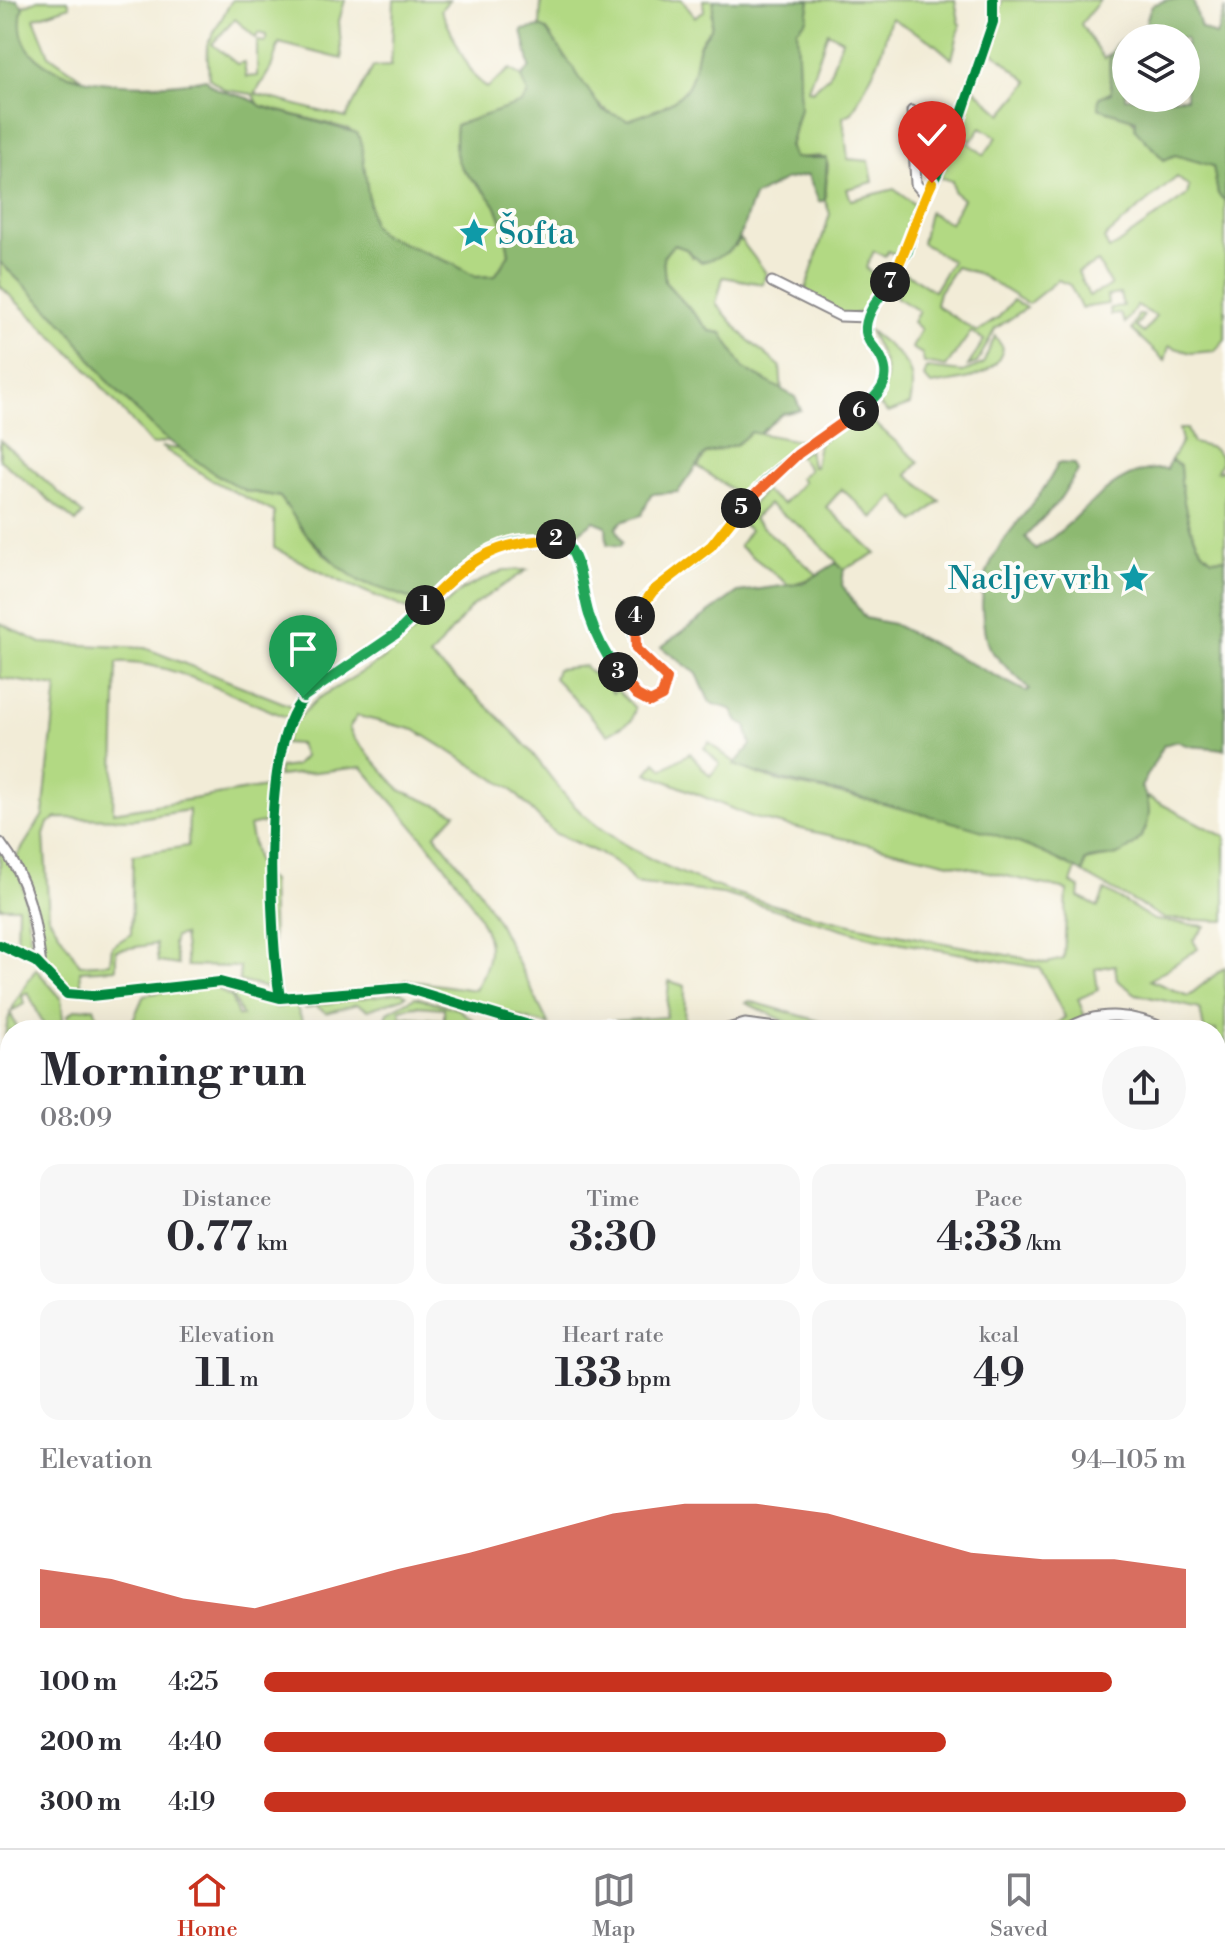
<!DOCTYPE html>
<meta charset="utf-8">
<style>
body{margin:0;font-family:"Libre Bodoni",serif;background:#f7f7f7;color:#2b2b33;height:100vh;display:flex;flex-direction:column;font-size:30px;white-space:nowrap}
*{box-sizing:border-box;margin:0}
p{font-size:26px;color:#7c7c81}
.icon{flex:none;width:44px;height:44px;fill:none;stroke:currentColor;stroke-width:2;stroke-linecap:round;stroke-linejoin:round}
.map{position:relative;flex:1;overflow:hidden}
.details{position:absolute;left:0px;top:1020px;width:1226px;height:828px;display:flex;flex-direction:column;background:#fff;border-radius:32px 32px 0 0;box-shadow:0 8px 32px #0002}
.details>*{flex:none}
.controls{position:absolute;left:1112px;top:24px;display:grid;gap:16px}
.controls a{display:grid;place-items:center;width:88px;height:88px;border-radius:50%;background:#fff;box-shadow:0 8px 32px #0002;font-size:40px}
.pin{position:absolute;display:grid;place-items:center;width:68px;height:68px;color:#fff;margin:-82px -34px;border-radius:50% 50% 50% 0;rotate:-45deg;box-shadow:0 0 8px #0007}
.pin .icon{rotate:45deg}
.km{position:absolute;width:40px;height:40px;margin:-20px;border-radius:50%;background:#222;color:#fff;font-size:22px;line-height:40px;text-align:center}
.round{display:grid;place-items:center;flex:none;width:84px;height:84px;border-radius:42px;background:#f7f7f7}
.overview{display:flex;align-items:center;justify-content:space-between;height:136px;padding:0 40px}
h1{font-size:44px;font-weight:700;line-height:60px}
.stats{display:grid;grid-template-columns:repeat(3,1fr);gap:12px;height:136px;padding:8px 40px}
.stats div{display:grid;align-content:center;border-radius:20px;background:#f7f7f7;text-align:center}
.stats b{font-size:40px;font-weight:700}
.stats small{font-size:22px;font-weight:400}
.stats p{font-size:22px}
.chart{height:224px;padding:16px 40px}
.chart p{display:flex;justify-content:space-between}
.chart svg{width:100%;height:144px;margin-top:8px;fill:#c8321e;opacity:.7}
ul{padding:0 40px;list-style:none;font-size:26px}
li{display:grid;grid-template-columns:128px 96px 1fr;align-items:center;height:60px}
li i{height:20px;border-radius:10px;background:#c8321e}
.dock{display:flex;justify-content:space-around;align-items:center;height:112px;border-top:2px solid #e1e1e2;background:#fff;font-size:22px;color:#7c7c81}
.dock a{display:grid;justify-items:center;gap:4px}
.dock .active{color:#c8321e}
.map>svg:first-child{display:block}
.green{fill:#b2d983;stroke:#6a7e5f;stroke-width:2;fill-rule:evenodd}
.forest{fill:#8db971;stroke:#586e56;stroke-width:2}
.lines{fill:none;stroke-linecap:round;stroke-linejoin:round}
.minor-casing{stroke:#8a8789;stroke-width:13}
.minor{stroke:#fff;stroke-width:9}
.cycleway-casing{stroke:#fdfcf7;stroke-width:15}
.cycleway{stroke:#00873e;stroke-width:10}
.split-1-casing{stroke:#fff;stroke-width:16}
.split-2-casing{stroke:#fff;stroke-width:16}
.split-3-casing{stroke:#fff;stroke-width:16}
.split-4-casing{stroke:#fff;stroke-width:16}
.split-5-casing{stroke:#fff;stroke-width:16}
.split-6-casing{stroke:#fff;stroke-width:16}
.split-7-casing{stroke:#fff;stroke-width:16}
.split-8-casing{stroke:#fff;stroke-width:16}
.split-1{stroke:#22a559;stroke-width:10}
.split-2{stroke:#f5b400;stroke-width:10}
.split-3{stroke:#22a559;stroke-width:10}
.split-4{stroke:#f0652b;stroke-width:10}
.split-5{stroke:#f5b400;stroke-width:10}
.split-6{stroke:#f0652b;stroke-width:10}
.split-7{stroke:#22a559;stroke-width:10}
.split-8{stroke:#f5b400;stroke-width:10}
.labels{text-anchor:middle;stroke-width:8;stroke-linejoin:round;paint-order:stroke}
.culture-label{font-size:32px;fill:#0d838f;stroke:#fdfcf7;text-anchor:start}
</style>
<div class="map">
<svg width="1225" height="1848" viewBox="0 0 1225 1848">
<rect width="100%" height="100%" fill="#fdfcf7"/>
<filter id="ink" filterUnits="userSpaceOnUse"><feTurbulence type="fractalNoise" baseFrequency=".0125" numOctaves="2"/><feDisplacementMap in="SourceGraphic" scale="16" xChannelSelector="R" yChannelSelector="G"/><feConvolveMatrix kernelMatrix="1 2 1 2 8 2 1 2 1" color-interpolation-filters="sRGB"/></filter>
<filter id="wash" filterUnits="userSpaceOnUse"><feTurbulence type="fractalNoise" baseFrequency=".006" numOctaves="4" result="noise"/><feDisplacementMap in="SourceGraphic" scale="32" xChannelSelector="R" yChannelSelector="G"/><feGaussianBlur stdDeviation="1.8" result="paint"/><feColorMatrix in="noise" values="0 0 0 0 0 0 0 0 0 0 0 0 0 0 0 0 0 1.4 0 .05"/><feComposite in="paint" operator="in"/></filter>
<g filter="url(#wash)">
<rect width="100%" height="100%" fill="#f2ecd7"/>
<path class="green" d="M 38,0 L 68,0 L 70,6 L 34,18 L 49,55 L 82,78 C 43,71 9,50 23,6 Z
M 232,0 L 345,0 L 339,21 L 342,59 L 279,43 L 271,68 L 255,94 L 346,118 L 373,67 L 391,66 L 394,0 L 449,0 L 441,10 L 462,55 L 475,77 L 487,88 L 510,69 L 522,77 L 528,94 L 522,104 L 456,125 C 450,180 474,170 495,205 C 503,220 506,237 509,254 L 495,276 L 475,277 L 453,264 L 380,234 L 372,224 L 349,129 L 260,106 L 252,94 L 225,90 L 209,78 L 207,45 ZM 235,19 L 256,38 L 258,33 L 266,35 L 266,42 L 257,41 L 257,76 L 246,77 L 244,62 L 237,64 L 212,44 Z
M 541,0 L 682,0 L 695,17 L 704,11 L 703,0 L 714,0 L 711,29 C 689,52 701,64 688,86 C 678,104 646,114 628,120 C 595,112 575,79 559,51 C 553,41 552,32 540,27 Z
M 810,0 L 955,0 L 960,26 L 952,59 L 931,41 L 891,18 L 879,60 L 852,113 L 843,117 L 848,159 L 869,161 L 873,182 L 847,189 L 851,200 L 894,189 L 916,206 L 901,258 L 888,251 L 885,256 L 874,251 L 866,267 L 884,287 L 865,311 L 847,316 L 804,294 L 830,214 L 825,200 L 828,164 L 820,156 L 794,158 L 789,152 L 800,108 L 797,30 L 807,18 ZM 828,32 L 842,40 L 829,76 L 812,91 L 808,89 Z
M 1002,0 L 1100,0 L 1081,24 L 1104,59 L 1109,54 L 1111,93 C 1131,115 1143,139 1164,160 L 1175,154 L 1213,166 L 1218,194 L 1225,201 L 1225,339 L 1215,351 L 1191,353 L 1169,346 L 1165,361 L 1132,330 L 1138,315 L 1144,315 L 1136,327 L 1144,333 L 1156,316 L 1137,306 L 1125,323 L 1120,314 L 1111,315 L 1110,308 L 1123,306 L 1120,294 L 1107,296 L 1108,304 L 1081,308 L 1070,285 L 1058,280 L 1028,304 L 977,273 L 956,267 L 939,292 L 936,305 L 977,332 L 998,318 L 1013,300 L 1026,308 L 995,329 L 977,363 L 968,366 L 984,340 L 971,332 L 946,367 L 924,363 L 922,354 L 912,348 L 921,329 L 913,322 L 919,311 L 896,297 L 900,290 L 894,279 L 900,269 L 934,291 L 952,261 L 922,243 L 929,212 L 950,223 L 963,199 L 954,192 L 952,181 L 939,177 L 954,143 L 969,143 L 984,155 L 997,137 L 981,127 L 971,141 L 960,135 L 972,87 L 1002,114 L 1029,82 L 989,49 ZM 1177,177 L 1189,187 L 1187,195 L 1109,250 L 1104,238 ZM 1098,262 L 1111,286 L 1089,296 L 1078,272 Z
M 740,239 L 766,273 L 763,284 L 723,277 L 716,304 L 747,339 L 780,366 L 782,392 L 743,368 L 722,333 L 710,331 L 665,282 L 663,257 L 673,245 L 686,249 L 692,257 L 736,246 Z
M 0,262 L 66,326 L 110,384 L 169,441 L 152,445 L 85,367 L 0,286 Z
M 869,330 C 899,356 919,362 910,405 L 888,413 L 874,400 C 898,377 881,356 869,330 Z
M 995,336 L 1003,348 C 996,380 958,380 931,385 L 924,377 L 927,368 L 963,372 L 983,364 Z
M 862,412 L 919,462 L 907,475 L 940,501 L 915,522 L 894,496 L 873,518 L 842,489 L 826,507 L 876,554 L 844,569 L 805,530 L 768,504 L 753,519 L 819,576 L 789,585 L 739,546 L 750,530 L 737,521 L 764,491 L 783,504 L 803,482 L 799,478 L 809,470 L 799,456 L 809,449 L 812,467 L 815,467 L 819,443 Z
M 1179,429 L 1187,429 L 1193,443 L 1212,448 L 1220,455 L 1221,463 L 1217,471 L 1225,470 L 1225,558 L 1212,559 C 1188,544 1181,492 1180,466 L 1171,460 L 1182,441 Z
M 751,432 L 811,443 L 770,469 L 744,498 L 698,467 L 705,454 L 737,444 Z
M 0,440 L 83,514 L 76,522 L 0,460 Z
M 161,447 L 180,449 L 246,491 L 280,497 C 290,509 297,522 306,534 C 336,574 377,588 423,603 L 415,612 L 337,580 L 274,548 L 274,512 L 213,481 Z
M 504,570 L 527,570 L 472,606 L 430,657 C 462,682 492,709 520,739 C 545,766 562,798 591,821 C 697,908 914,935 1047,963 L 1064,959 L 1067,890 L 754,818 L 647,773 L 656,762 L 663,769 L 690,753 L 710,776 L 720,764 L 704,748 L 709,742 C 757,787 795,782 855,797 C 929,814 1008,833 1076,869 L 1071,883 L 1080,888 L 1079,897 L 1098,907 L 1105,890 L 1154,920 L 1205,926 L 1193,940 L 1198,949 L 1150,980 L 1188,996 L 1225,967 L 1225,1094 L 1216,1082 L 1216,1030 L 1204,1030 L 1200,1009 L 1136,994 L 1117,980 L 1115,965 L 1095,969 L 1098,990 L 1078,999 L 1085,1017 L 1059,1030 L 1048,1030 L 1065,1017 L 1040,968 L 874,938 L 723,894 L 634,883 L 624,869 L 601,854 L 554,833 L 511,789 L 415,730 L 357,716 L 349,728 L 354,738 L 400,790 L 456,813 L 435,835 L 473,881 L 499,924 L 549,1025 L 402,984 L 406,980 L 475,990 C 482,978 489,964 489,949 C 489,904 392,804 362,767 L 278,776 L 279,768 L 295,766 L 304,757 L 299,744 L 284,743 L 290,727 L 317,699 L 382,660 L 463,589 Z
M 0,623 L 41,643 L 145,648 L 294,707 L 289,718 C 239,700 169,659 117,663 L 113,812 L 272,786 L 268,822 L 249,826 L 259,871 L 271,881 L 274,982 L 271,989 L 239,981 L 240,967 L 187,966 L 183,935 L 175,937 L 173,944 L 178,965 L 158,962 L 156,944 L 116,950 L 116,969 L 80,971 L 82,992 L 66,986 L 44,964 L 31,889 L 16,858 L 43,815 L 57,687 L 0,678 ZM 189,810 L 188,846 L 133,855 L 131,934 L 112,946 L 110,963 L 80,965 L 49,917 L 44,835 L 48,823 L 57,818 L 134,819 Z
M 585,666 L 592,674 L 606,670 L 614,672 L 604,682 L 613,693 L 617,690 L 635,708 L 632,720 L 608,734 L 554,678 L 557,669 Z
M 1148,797 L 1225,837 L 1225,921 L 1165,919 L 1083,873 L 1085,861 L 1106,857 L 1148,821 Z
M 0,845 L 22,880 L 33,955 L 17,946 L 18,907 L 0,907 Z
M 36,969 L 61,998 L 64,1030 L 46,1030 L 28,992 L 22,995 L 24,1004 L 10,1012 L 18,1030 L 10,1030 L 10,1086 C 0,1026 4,1018 36,969 Z
M 669,981 L 685,986 L 684,1030 L 636,1030 L 612,1021 L 666,1017 Z
M 208,984 L 231,997 L 238,1016 L 242,1016 L 231,993 L 214,984 L 267,998 L 276,1008 L 295,1003 L 306,1030 L 117,1030 L 133,1020 L 144,995 Z
M 401,992 L 406,995 L 402,998 L 368,1010 L 357,1004 L 327,1013 L 315,1006 L 306,1009 L 303,1007 Z
M 415,997 L 458,1009 L 487,1030 L 453,1030 L 451,1023 L 402,1025 L 402,1030 L 383,1030 L 388,1012 ZM 415,1006 L 444,1008 L 444,1020 L 401,1016 L 400,1009 Z
M 749,1001 L 844,1028 L 857,1030 L 804,1030 L 746,1003 Z
M 94,1007 L 102,1030 L 69,1030 L 68,1015 L 75,1010 Z
M 10,1105 L 10,1130 L 2,1136 L 10,1145 L 10,1169 L 0,1177 L 0,1152 L 4,1149 L 0,1143 L 0,1109 Z"/>
<path class="forest" d="M 0,0 L 17,0 L 23,6 C 0,94 155,90 206,79 C 221,99 245,91 261,106 L 357,133 L 361,140 L 372,224 L 380,234 L 453,264 L 476,277 L 495,276 L 509,254 C 506,237 503,220 495,205 C 473,169 450,180 456,125 L 522,103 L 528,94 L 522,77 L 530,67 L 522,30 L 540,27 L 547,30 L 602,110 L 628,120 C 646,114 678,104 688,86 C 701,63 689,52 711,29 L 714,0 L 810,0 L 807,19 L 797,30 L 800,108 L 789,146 L 794,158 L 827,158 L 825,200 L 819,202 L 808,175 L 784,180 L 754,197 C 738,232 747,252 701,262 L 686,249 L 673,245 L 663,257 L 665,282 L 710,331 L 722,333 L 743,368 L 795,397 L 801,410 L 782,414 L 759,434 L 751,432 L 737,444 L 705,454 L 678,492 L 651,494 L 642,515 L 621,522 L 616,528 L 623,542 L 620,546 L 607,544 L 606,526 L 594,521 L 565,543 L 496,549 L 423,603 L 359,581 L 337,565 L 305,533 L 280,497 L 246,491 L 216,475 L 161,435 L 110,384 L 66,326 L 0,262 Z
M 1167,0 L 1193,0 L 1201,28 L 1216,36 L 1225,7 L 1225,201 L 1218,194 L 1213,166 L 1175,155 L 1164,160 L 1135,129 L 1136,120 L 1098,108 L 1099,97 L 1111,93 C 1110,73 1103,46 1126,38 L 1126,98 L 1186,98 L 1186,38 L 1126,38 C 1152,31 1143,21 1152,5 Z
M 1171,460 L 1180,466 C 1181,492 1188,544 1212,559 L 1225,558 L 1225,750 C 1208,745 1192,750 1177,741 L 1164,745 L 1141,787 C 1158,813 1146,844 1117,855 C 1106,859 1095,856 1085,861 L 1083,873 C 1014,833 934,818 857,797 C 812,785 779,783 734,765 L 751,745 L 746,726 L 738,722 L 731,709 L 710,703 L 697,674 L 661,647 L 738,592 L 804,583 L 836,563 L 844,569 L 842,585 L 865,618 L 893,624 L 1027,692 L 1029,689 C 1017,676 1000,663 990,649 C 985,642 984,628 983,619 C 974,545 1032,522 1058,463 L 1075,464 L 1078,471 L 1058,502 L 1025,537 L 1035,549 C 1081,524 1109,465 1167,469 Z
M 0,1226 L 10,1227 L 10,1838 L 1216,1838 L 1216,1370 L 1225,1375 L 1225,1848 L 0,1848 Z"/>
</g>
<g filter="url(#ink)">
<g class="lines">
<g class="minor-casing">
<path id="minor" d="M 912,111 L 916,184 L 926,196
M 772,282 L 840,316 L 867,317
M 0,843 C 29,880 35,920 41,966
M 0,945 L 36,962 L 67,994 L 91,996 L 220,982 L 280,998 L 406,988 L 542,1029 L 607,1024 L 624,1030
M 280,998 C 270,936 259,740 306,696 C 332,671 373,657 400,630 C 430,601 462,560 503,545 C 521,538 543,540 563,539 C 582,559 581,587 589,614 C 597,641 611,662 629,684 C 637,695 645,703 659,700 L 667,679 C 647,662 628,648 634,619 C 640,589 683,573 704,554 C 729,530 746,498 772,475 C 807,444 849,422 883,389 L 885,367 L 868,339 L 867,317 L 908,251 L 916,217 L 952,143 L 993,22 L 993,0
M 724,1030 L 745,1024 L 793,1030
M 1066,1030 C 1099,1008 1135,1015 1169,1030
M 1216,1138 L 1225,1140"/>
</g>
<use href="#minor" class="minor"/>
<g class="cycleway-casing">
<path id="cycleway" d="M 0,945 L 36,962 L 67,994 L 91,996 L 220,982 L 280,998 L 406,988 L 542,1029 L 607,1024 L 624,1030
M 280,998 C 270,936 259,740 306,696 C 332,671 373,657 400,630 C 430,601 462,560 503,545 C 521,538 543,540 563,539 C 582,559 581,587 589,614 C 597,641 611,662 629,684 C 637,695 645,703 659,700 L 667,679 C 647,662 628,648 634,619 C 640,589 683,573 704,554 C 729,530 746,498 772,475 C 807,444 849,422 883,389 L 885,367 L 868,339 L 867,317 L 908,251 L 916,217 L 952,143 L 993,22 L 993,0"/>
</g>
<use href="#cycleway" class="cycleway"/>
</g>
</g>
<g class="lines" filter="url(#ink)">
<g class="split-1-casing">
<path id="split-1" d="M 303,697 L 397,633 L 425,605"/>
</g>
<g class="split-2-casing">
<path id="split-2" d="M 425,605 C 470,560 491,542 556,539"/>
</g>
<g class="split-3-casing">
<path id="split-3" d="M 556,539 L 563,539 C 583,560 581,589 589,615 C 596,636 605,655 618,672"/>
</g>
<g class="split-4-casing">
<path id="split-4" d="M 618,672 L 637,695 L 650,702 L 662,696 L 667,679 L 636,649 L 635,616"/>
</g>
<g class="split-5-casing">
<path id="split-5" d="M 635,616 L 653,591 L 711,546 L 741,508"/>
</g>
<g class="split-6-casing">
<path id="split-6" d="M 741,508 L 798,454 L 859,411"/>
</g>
<g class="split-7-casing">
<path id="split-7" d="M 859,411 C 879,395 895,380 879,354 C 874,347 867,341 866,332 C 864,314 881,296 890,282"/>
</g>
<g class="split-8-casing">
<path id="split-8" d="M 890,282 C 908,250 916,216 932,183"/>
</g>
<use href="#split-1" class="split-1"/>
<use href="#split-2" class="split-2"/>
<use href="#split-3" class="split-3"/>
<use href="#split-4" class="split-4"/>
<use href="#split-5" class="split-5"/>
<use href="#split-6" class="split-6"/>
<use href="#split-7" class="split-7"/>
<use href="#split-8" class="split-8"/>
</g>
<defs>
<g id="sight-bare" transform="scale(2.4)"><path d="M0-6L1.8-2.2L6-1.7L2.9 1.2L3.7 5.4L0 3.3L-3.7 5.4L-2.9 1.2L-6-1.7L-1.8-2.2Z" fill="#0f9aa8" stroke="#fdfcf7" stroke-width="2.5" paint-order="stroke"/></g>
</defs>
<g fill-rule="evenodd">
<use href="#sight-bare" x="474" y="233"/>
<use href="#sight-bare" x="1134" y="578"/>
</g>
<g class="labels">
<g class="culture-label">
<text x="498" y="244">Šofta</text>
<text x="1110" y="589" text-anchor="end">Nacljev vrh</text>
</g>
</g>
</svg>
<div class="controls">
<a><svg class="icon" aria-label="layers" viewBox="0 0 24 24"><path d="M12 4l9 5-9 5-9-5zM3 14l9 5 9-5"/></svg></a>
</div>
<div class="pin" style="left:303px;top:697px;background:#1e9e55"><svg class="icon" aria-label="arrive" viewBox="0 0 24 24"><path d="M6 21V4h12l-3 4 3 4H6"/></svg></div>
<div class="pin" style="left:932px;top:183px;background:#d93025"><svg class="icon" aria-label="check" viewBox="0 0 24 24"><path d="M5 12l5 5 9-10"/></svg></div>
<b class="km" style="left:425px;top:605px">1</b>
<b class="km" style="left:556px;top:539px">2</b>
<b class="km" style="left:618px;top:672px">3</b>
<b class="km" style="left:635px;top:616px">4</b>
<b class="km" style="left:741px;top:508px">5</b>
<b class="km" style="left:859px;top:411px">6</b>
<b class="km" style="left:890px;top:282px">7</b>
<section class="details">
<div class="overview"><div><h1>Morning run</h1><p>08:09</p></div><a class="round"><svg class="icon" aria-label="share" viewBox="0 0 24 24"><path d="M12 15V3M7 8l5-5 5 5M5 13v7h14v-7"/></svg></a></div>
<div class="stats">
<div><p>Distance</p><b>0.77<small> km</small></b></div>
<div><p>Time</p><b>3:30</b></div>
<div><p>Pace</p><b>4:33<small> /km</small></b></div>
</div>
<div class="stats">
<div><p>Elevation</p><b>11<small> m</small></b></div>
<div><p>Heart rate</p><b>133<small> bpm</small></b></div>
<div><p>kcal</p><b>49</b></div>
</div>
<div class="chart"><p><span>Elevation</span>94–105 m</p>
<svg viewBox="0 0 160 44" preserveAspectRatio="none"><path d="M0 44V26L10 29L20 35L30 38L40 32L50 26L60 21L70 15L80 9L90 6L100 6L110 9L120 15L130 21L140 23L150 23L160 26V44z"/></svg>
</div>
<ul>
<li><b>100 m</b>4:25<i style="width:92%"></i></li>
<li><b>200 m</b>4:40<i style="width:74%"></i></li>
<li><b>300 m</b>4:19<i style="width:100%"></i></li>
</ul>
</section>
</div>
<nav class="dock">
<a class="active"><svg class="icon" aria-label="home" viewBox="0 0 24 24"><path d="M3 11l9-7 9 7M6 9v11h12V9"/></svg>Home</a>
<a><svg class="icon" aria-label="map" viewBox="0 0 24 24"><path d="M3 6l6-2 6 2 6-2v14l-6 2-6-2-6 2zM9 4v14M15 6v14"/></svg>Map</a>
<a><svg class="icon" aria-label="saved" viewBox="0 0 24 24"><path d="M7 4h10v16l-5-4-5 4z"/></svg>Saved</a>
</nav>
